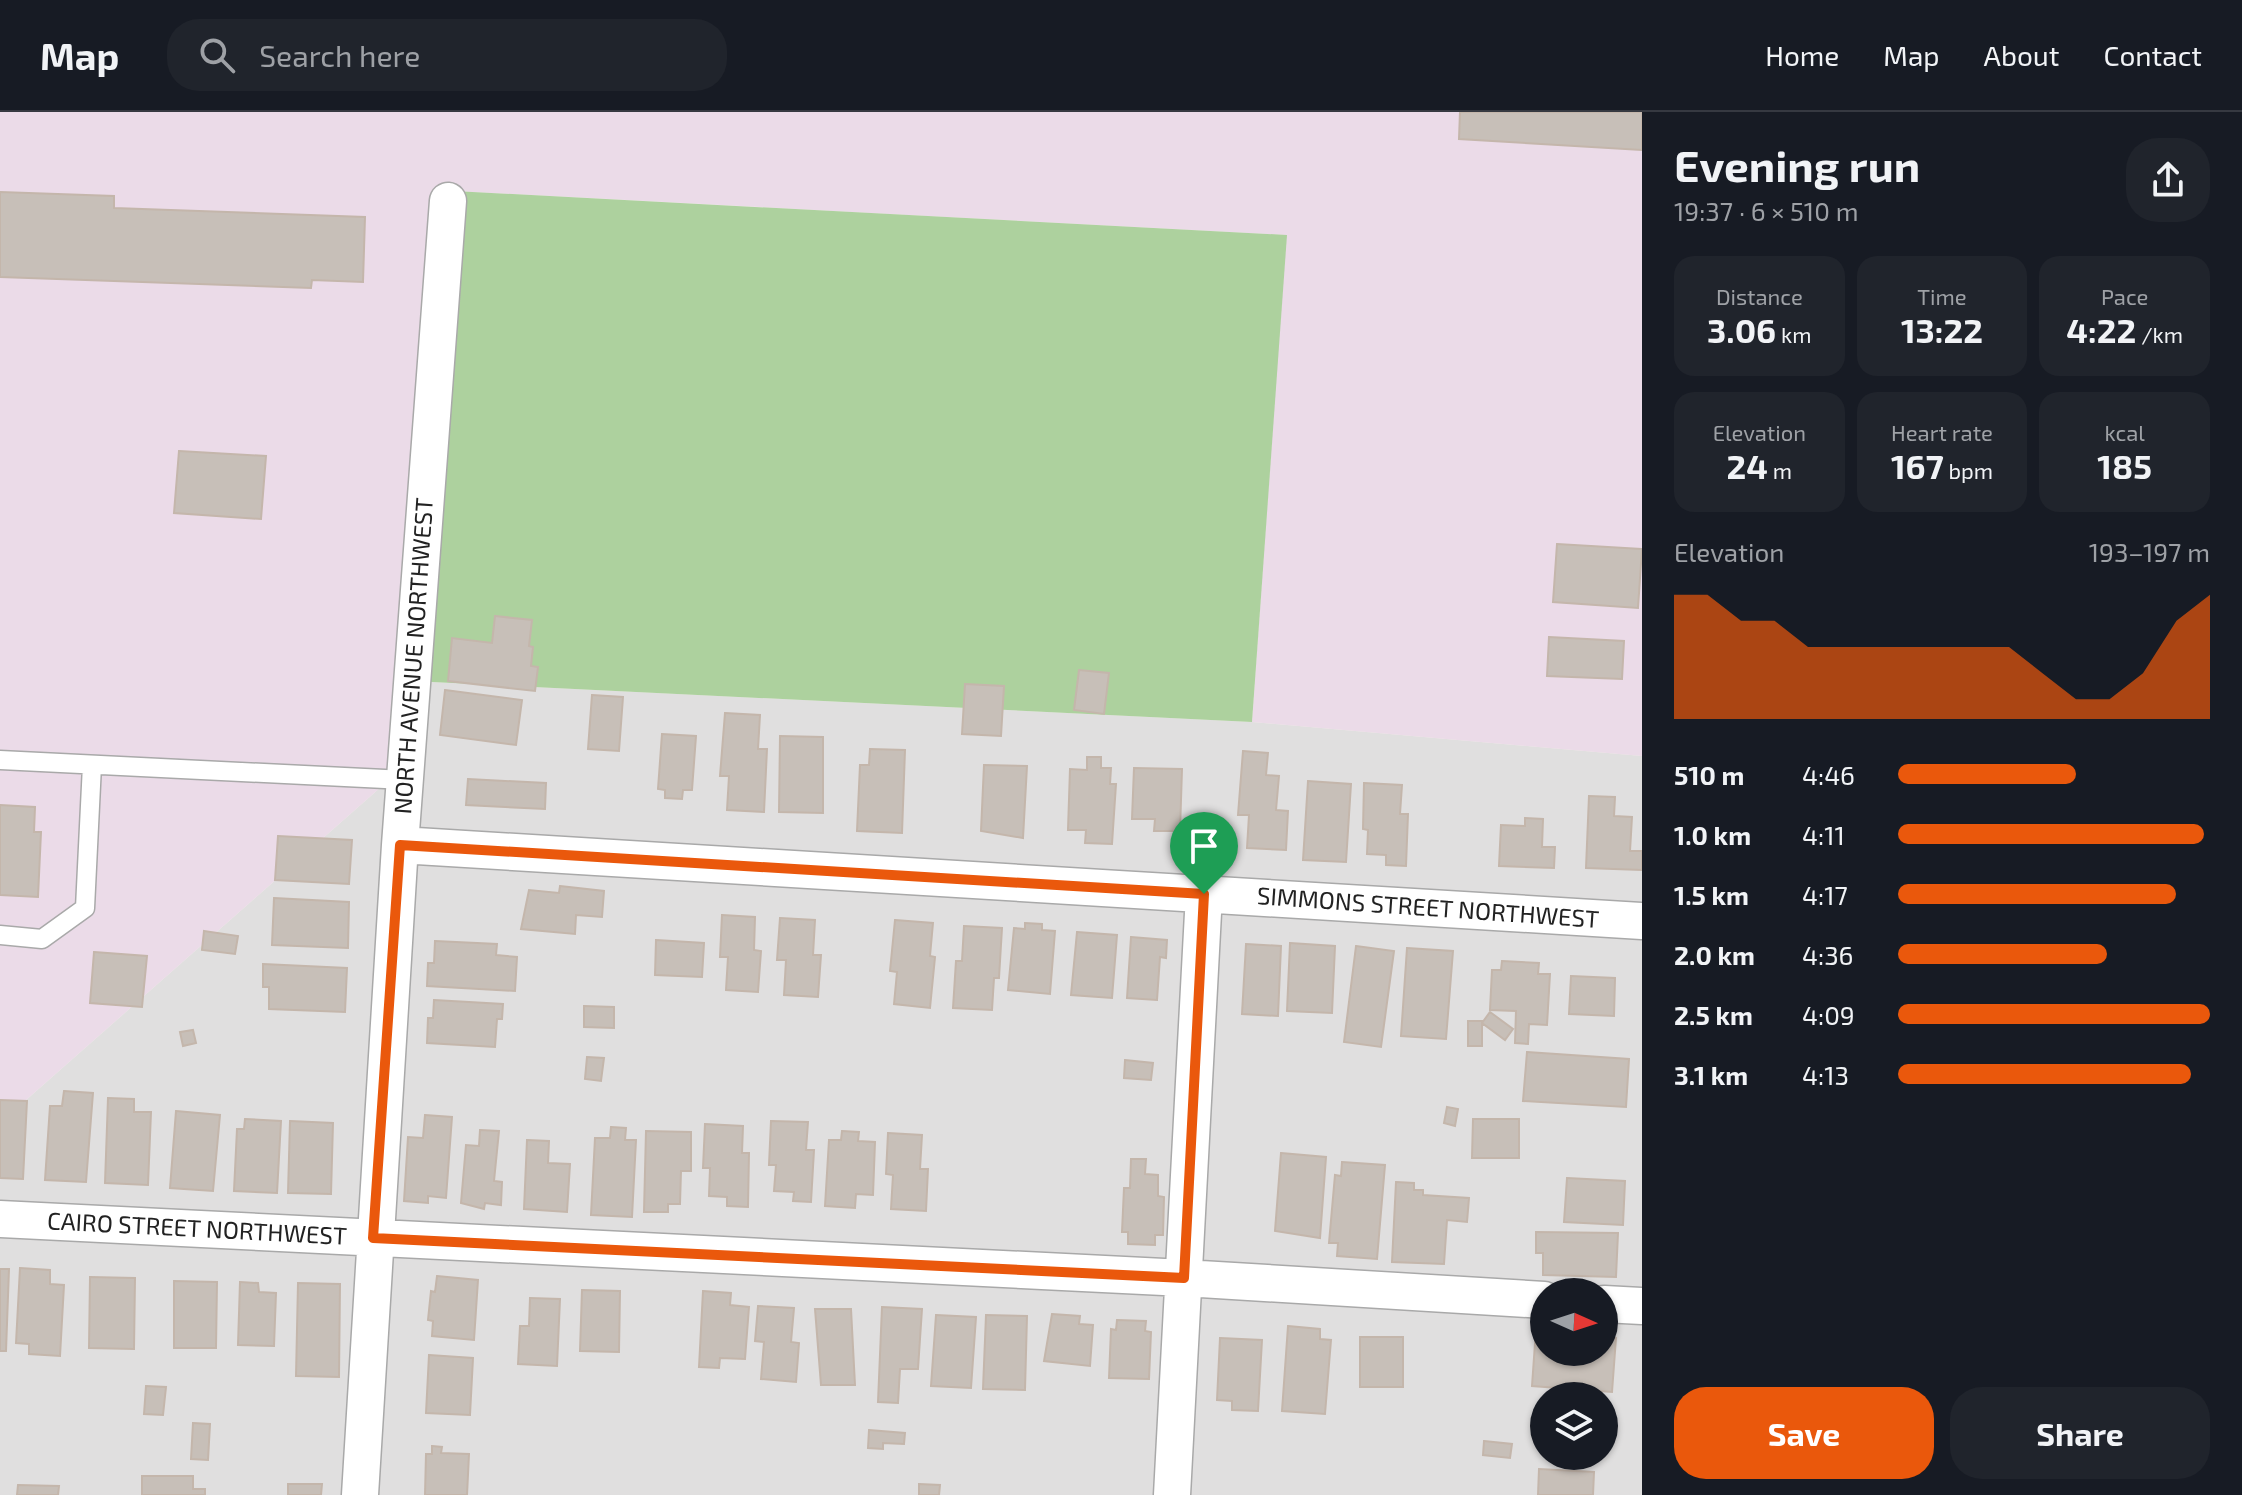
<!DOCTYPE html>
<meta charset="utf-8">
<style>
body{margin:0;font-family:"Exo 2",sans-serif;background:#20242c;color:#f1f3f6;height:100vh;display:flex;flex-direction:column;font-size:30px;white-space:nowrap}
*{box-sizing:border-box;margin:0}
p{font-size:26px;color:#9ea1a6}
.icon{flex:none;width:44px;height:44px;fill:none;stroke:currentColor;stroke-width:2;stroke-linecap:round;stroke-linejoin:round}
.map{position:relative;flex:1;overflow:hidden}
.details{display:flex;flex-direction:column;background:#171b24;width:600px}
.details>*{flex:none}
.needle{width:52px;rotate:93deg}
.fabs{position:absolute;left:1530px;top:1166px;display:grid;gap:16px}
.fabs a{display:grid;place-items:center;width:88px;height:88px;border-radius:50%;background:#171b24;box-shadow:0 2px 6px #0004;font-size:40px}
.pin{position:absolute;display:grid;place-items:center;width:68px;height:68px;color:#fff;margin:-82px -34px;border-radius:50% 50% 50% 0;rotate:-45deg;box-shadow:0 0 8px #0007}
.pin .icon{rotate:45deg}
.round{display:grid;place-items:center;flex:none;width:84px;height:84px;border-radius:32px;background:#20242c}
.summary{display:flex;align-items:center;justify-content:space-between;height:136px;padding:0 32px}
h1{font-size:44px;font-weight:700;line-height:60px}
.metrics{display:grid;grid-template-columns:repeat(3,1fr);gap:12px;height:136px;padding:8px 32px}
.metrics div{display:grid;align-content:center;border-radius:20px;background:#20242c;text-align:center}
.metrics b{font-size:34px;font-weight:700}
.metrics small{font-size:22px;font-weight:400}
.metrics p{font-size:22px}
.chart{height:224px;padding:16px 32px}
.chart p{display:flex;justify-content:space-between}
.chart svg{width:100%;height:144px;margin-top:8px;fill:#ea580c;opacity:.7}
.primary-button{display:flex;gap:16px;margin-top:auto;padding:16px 32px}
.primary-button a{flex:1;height:92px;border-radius:32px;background:#ea580c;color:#fff;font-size:32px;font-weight:700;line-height:92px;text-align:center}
.primary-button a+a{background:#20242c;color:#f1f3f6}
ul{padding:0 32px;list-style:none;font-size:26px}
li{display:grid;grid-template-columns:128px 96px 1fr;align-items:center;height:60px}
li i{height:20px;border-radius:10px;background:#ea580c}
header{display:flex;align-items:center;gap:48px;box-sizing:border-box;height:112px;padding:0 40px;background:#171b24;border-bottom:2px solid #363941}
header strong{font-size:38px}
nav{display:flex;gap:44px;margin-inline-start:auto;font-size:28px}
.search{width:560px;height:72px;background:#20242c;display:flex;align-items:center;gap:20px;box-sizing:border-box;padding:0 28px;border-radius:32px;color:#9ea1a6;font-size:30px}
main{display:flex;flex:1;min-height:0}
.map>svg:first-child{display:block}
.residential{fill:#e0dfdf;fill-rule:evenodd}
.industrial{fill:#ebdbe8}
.forest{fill:#add19e}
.building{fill:#c7bfb8;stroke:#c4b6ab;stroke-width:2}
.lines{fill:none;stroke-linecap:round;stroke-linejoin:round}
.service-casing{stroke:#a9a9a9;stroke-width:21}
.minor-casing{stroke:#a9a9a9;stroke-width:39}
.service{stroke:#fff;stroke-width:18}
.minor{stroke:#fff;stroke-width:36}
.route-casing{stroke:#fff;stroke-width:16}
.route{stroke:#ea580c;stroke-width:10}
.labels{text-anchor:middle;stroke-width:7;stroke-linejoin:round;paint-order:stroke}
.street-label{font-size:24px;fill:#222;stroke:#fff}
</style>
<header>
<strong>Map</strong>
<div class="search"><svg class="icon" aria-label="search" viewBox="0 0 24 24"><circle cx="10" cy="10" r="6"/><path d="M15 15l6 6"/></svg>Search here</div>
<nav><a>Home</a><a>Map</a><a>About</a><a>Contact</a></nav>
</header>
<main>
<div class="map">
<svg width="1642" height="1383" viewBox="0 0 1642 1383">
<rect width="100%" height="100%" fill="#f2efe9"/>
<path class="residential" d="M 411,569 L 1252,610 L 1642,644 L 1642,1383 L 0,1383 L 0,1011 L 407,652 ZM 1544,1180 L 1604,1180 L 1604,1240 L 1544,1240 ZM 1544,1284 L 1604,1284 L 1604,1344 L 1544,1344 Z"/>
<path class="industrial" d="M 0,0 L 1642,0 L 1642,644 L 1252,610 L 1286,123 L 436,78 L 407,652 L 0,1011 Z"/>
<path class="forest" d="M 435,78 L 1287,123 L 1252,610 L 411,569 Z"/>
<path class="building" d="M 1460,0 L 1642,0 L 1642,38 L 1459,27 Z
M 0,80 L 114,84 L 114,96 L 365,105 L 363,170 L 312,168 L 311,176 L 0,165 Z
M 179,339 L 266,344 L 261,407 L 174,401 Z
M 1557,432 L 1642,437 L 1638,496 L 1553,490 Z
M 495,504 L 532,508 L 529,534 L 533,535 L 531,554 L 538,555 L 535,579 L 448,569 L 452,526 L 492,531 Z
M 1549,525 L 1624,529 L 1622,567 L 1547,564 Z
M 1079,558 L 1109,561 L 1104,602 L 1074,598 Z
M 965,572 L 1004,574 L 1001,624 L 962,622 Z
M 445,578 L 522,588 L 516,633 L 440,623 Z
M 592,583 L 623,585 L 619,639 L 588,637 Z
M 725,601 L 760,603 L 758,637 L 767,637 L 764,700 L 727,698 L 729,664 L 720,664 Z
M 662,622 L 696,624 L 692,678 L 683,678 L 682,687 L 665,686 L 665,678 L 658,677 Z
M 780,624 L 823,625 L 823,701 L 779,700 Z
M 870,637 L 905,638 L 902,721 L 857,719 L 860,653 L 869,653 Z
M 1243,639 L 1268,641 L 1266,663 L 1279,664 L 1276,698 L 1288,699 L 1286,738 L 1247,736 L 1249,703 L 1238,703 Z
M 1087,645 L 1101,645 L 1101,656 L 1111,656 L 1110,672 L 1116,672 L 1112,732 L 1085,731 L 1086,718 L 1068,718 L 1070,657 L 1087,658 Z
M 984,653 L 1027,654 L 1023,726 L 981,719 Z
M 1134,656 L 1182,657 L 1180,719 L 1154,719 L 1155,707 L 1132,707 Z
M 468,667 L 546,671 L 545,697 L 466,693 Z
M 1308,669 L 1351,672 L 1346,750 L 1303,748 Z
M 1364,671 L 1402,673 L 1400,702 L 1408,702 L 1406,754 L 1386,753 L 1386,743 L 1367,742 L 1368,718 L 1363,717 Z
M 1589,684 L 1615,685 L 1614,704 L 1632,705 L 1630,739 L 1642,739 L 1642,758 L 1586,756 Z
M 0,693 L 35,695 L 34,720 L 41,720 L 38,785 L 0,783 Z
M 1525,706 L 1543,707 L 1542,735 L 1555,735 L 1554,756 L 1499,754 L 1501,713 L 1525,714 Z
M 278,724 L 352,728 L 349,772 L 275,768 Z
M 560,774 L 604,779 L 602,805 L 576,803 L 575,822 L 521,817 L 529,778 L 559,781 Z
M 274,786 L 349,790 L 348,836 L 272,833 Z
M 722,803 L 755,805 L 754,838 L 761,839 L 758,880 L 726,878 L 728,845 L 720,845 Z
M 780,806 L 815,808 L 813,843 L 821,843 L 818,885 L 784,883 L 786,848 L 777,848 Z
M 895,808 L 933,811 L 930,844 L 935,845 L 930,896 L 894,892 L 897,860 L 890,859 Z
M 1025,811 L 1042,812 L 1042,818 L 1055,819 L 1050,882 L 1008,878 L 1014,816 L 1025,817 Z
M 964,814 L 1002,816 L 999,866 L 994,866 L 992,898 L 953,896 L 956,849 L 962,849 Z
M 204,819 L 238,824 L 235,842 L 202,838 Z
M 1077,820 L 1117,823 L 1112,886 L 1071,883 Z
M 1131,825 L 1167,828 L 1166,846 L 1160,845 L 1157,888 L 1127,886 Z
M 656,828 L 704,831 L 702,865 L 655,863 Z
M 435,829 L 497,832 L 496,843 L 517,845 L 515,879 L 427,874 L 428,851 L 434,851 Z
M 1290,831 L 1335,834 L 1332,901 L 1287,899 Z
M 1246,832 L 1281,834 L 1278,904 L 1242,902 Z
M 1356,834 L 1394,839 L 1381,935 L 1344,930 Z
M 1407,836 L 1453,839 L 1446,927 L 1401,924 Z
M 94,840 L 147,844 L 142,895 L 90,891 Z
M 1502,849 L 1539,851 L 1538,862 L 1550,862 L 1547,913 L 1529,912 L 1528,932 L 1515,931 L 1516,899 L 1490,898 L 1492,858 L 1501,858 Z
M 263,852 L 347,856 L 345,900 L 269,897 L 269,875 L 263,875 Z
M 1571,864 L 1615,866 L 1614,904 L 1569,902 Z
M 434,888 L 503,892 L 502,907 L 497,907 L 495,935 L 427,931 L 428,906 L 433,906 Z
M 584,894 L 614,895 L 614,916 L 584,915 Z
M 1490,900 L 1513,917 L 1505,928 L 1482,911 Z
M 1468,909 L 1482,909 L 1482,934 L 1468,934 Z
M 193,918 L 196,931 L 183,934 L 180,920 Z
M 1527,940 L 1629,947 L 1626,995 L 1523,989 Z
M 587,945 L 604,946 L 601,969 L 585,967 Z
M 1125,948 L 1153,951 L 1151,968 L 1124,966 Z
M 64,979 L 93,981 L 86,1070 L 45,1068 L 50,994 L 62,994 Z
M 108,986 L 134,987 L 134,1000 L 151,1000 L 148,1073 L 105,1071 Z
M 0,988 L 27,989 L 23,1067 L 0,1066 Z
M 1447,995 L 1458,997 L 1455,1014 L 1444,1011 Z
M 176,999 L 220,1003 L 213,1079 L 170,1076 Z
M 425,1003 L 452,1005 L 446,1086 L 428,1084 L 428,1091 L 404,1089 L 408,1025 L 423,1026 Z
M 245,1007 L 281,1009 L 277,1081 L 234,1079 L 237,1017 L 244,1017 Z
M 1473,1007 L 1519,1007 L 1519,1046 L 1472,1046 Z
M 290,1009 L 333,1011 L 331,1082 L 288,1081 Z
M 771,1009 L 808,1010 L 806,1038 L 814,1038 L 811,1090 L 793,1089 L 794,1080 L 774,1079 L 776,1053 L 769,1053 Z
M 705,1012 L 743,1014 L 742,1041 L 749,1041 L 748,1095 L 727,1094 L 727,1085 L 709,1084 L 710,1056 L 703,1056 Z
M 611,1015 L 626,1016 L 625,1028 L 636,1028 L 632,1105 L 591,1103 L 595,1026 L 610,1026 Z
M 480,1018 L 499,1019 L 494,1069 L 502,1070 L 501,1093 L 485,1091 L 484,1097 L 461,1091 L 466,1033 L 479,1034 Z
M 646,1019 L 691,1020 L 691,1059 L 681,1059 L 680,1092 L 668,1092 L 668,1100 L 644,1100 Z
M 842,1019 L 859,1020 L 858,1029 L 875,1030 L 873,1083 L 856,1082 L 855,1096 L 825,1094 L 829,1028 L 841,1028 Z
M 888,1021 L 922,1023 L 920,1057 L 928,1057 L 926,1099 L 891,1097 L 893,1063 L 886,1062 Z
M 527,1028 L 549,1029 L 548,1051 L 570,1052 L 567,1100 L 524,1097 Z
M 1281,1041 L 1326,1045 L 1320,1126 L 1275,1119 Z
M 1131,1047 L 1146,1047 L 1145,1062 L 1158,1063 L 1158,1084 L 1164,1085 L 1163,1123 L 1155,1123 L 1155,1133 L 1128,1132 L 1128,1120 L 1122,1120 L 1124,1076 L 1130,1076 Z
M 1342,1050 L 1385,1053 L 1377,1147 L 1337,1144 L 1338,1131 L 1329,1131 L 1335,1063 L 1341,1064 Z
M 1567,1066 L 1625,1069 L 1623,1113 L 1564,1110 Z
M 1396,1070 L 1414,1071 L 1414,1078 L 1423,1078 L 1423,1083 L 1469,1086 L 1467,1110 L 1447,1108 L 1444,1152 L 1392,1150 Z
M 1536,1120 L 1618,1121 L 1616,1165 L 1543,1163 L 1543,1141 L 1536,1141 Z
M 20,1156 L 50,1158 L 50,1172 L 64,1173 L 60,1244 L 29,1242 L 29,1232 L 16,1231 Z
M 0,1157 L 9,1157 L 6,1239 L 0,1239 Z
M 437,1164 L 478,1168 L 474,1228 L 432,1224 L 433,1209 L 428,1208 L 431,1179 L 435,1180 Z
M 90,1165 L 135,1166 L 134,1237 L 89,1236 Z
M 174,1169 L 217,1170 L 216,1236 L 174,1236 Z
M 240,1170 L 258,1171 L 259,1180 L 276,1181 L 274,1234 L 238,1233 Z
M 298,1171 L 340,1172 L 339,1265 L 296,1264 Z
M 582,1178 L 620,1179 L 619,1240 L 580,1239 Z
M 703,1179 L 731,1181 L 730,1193 L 749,1195 L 745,1247 L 720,1246 L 719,1256 L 699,1255 Z
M 530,1186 L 560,1187 L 557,1254 L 518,1252 L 520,1214 L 529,1214 Z
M 758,1194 L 794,1196 L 791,1230 L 799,1231 L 796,1270 L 761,1267 L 764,1230 L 755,1229 Z
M 882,1195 L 922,1197 L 918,1257 L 900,1257 L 898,1291 L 878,1290 Z
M 815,1197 L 851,1197 L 855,1273 L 821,1273 Z
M 1052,1202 L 1080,1204 L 1079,1212 L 1093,1213 L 1090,1254 L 1044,1249 Z
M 936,1203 L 976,1205 L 971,1276 L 931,1274 Z
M 986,1203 L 1027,1204 L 1025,1278 L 983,1277 Z
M 1117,1208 L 1146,1209 L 1145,1219 L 1151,1220 L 1149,1267 L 1109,1266 L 1111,1217 L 1116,1218 Z
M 1288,1214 L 1320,1217 L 1320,1227 L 1331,1228 L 1325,1302 L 1282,1299 Z
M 1536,1217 L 1544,1217 L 1544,1240 L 1604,1240 L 1604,1222 L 1616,1226 L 1612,1280 L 1532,1274 Z
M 1360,1225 L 1403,1225 L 1403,1275 L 1360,1275 Z
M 1220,1226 L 1262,1228 L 1258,1299 L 1232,1298 L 1232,1289 L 1217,1288 Z
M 429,1243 L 473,1246 L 470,1303 L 426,1301 Z
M 146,1274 L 166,1275 L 163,1303 L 144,1302 Z
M 193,1311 L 210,1312 L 208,1348 L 191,1347 Z
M 869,1318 L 905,1321 L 904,1332 L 883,1331 L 883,1337 L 868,1336 Z
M 1484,1329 L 1512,1332 L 1510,1346 L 1483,1343 Z
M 432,1334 L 442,1335 L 441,1341 L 469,1342 L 467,1383 L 425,1383 L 426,1342 L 432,1342 Z
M 1539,1357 L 1594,1360 L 1593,1383 L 1538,1383 Z
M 142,1364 L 193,1364 L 193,1377 L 205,1377 L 205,1383 L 142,1383 Z
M 288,1372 L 322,1372 L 321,1383 L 288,1383 Z
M 919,1372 L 940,1373 L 939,1383 L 919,1383 Z
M 18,1373 L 59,1374 L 58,1383 L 17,1383 Z"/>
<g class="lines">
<g class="service-casing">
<path id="service" d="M 0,648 L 405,668
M 0,823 L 42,827 L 85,796 L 92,653"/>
</g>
<g class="minor-casing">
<path id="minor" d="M 400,733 L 1642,809
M 0,1107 L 1184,1166 L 1544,1188
M 1604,1192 L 1642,1194
M 360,1383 L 400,733 L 448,89
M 1172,1383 L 1204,782"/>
</g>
<use href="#service" class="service"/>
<use href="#minor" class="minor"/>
</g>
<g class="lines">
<g class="route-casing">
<path id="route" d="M 400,733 L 1204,782 L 1184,1166 L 373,1126 Z"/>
</g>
<use href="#route" class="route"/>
</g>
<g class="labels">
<g class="street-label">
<text transform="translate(414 544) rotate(-86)" y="8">NORTH AVENUE NORTHWEST</text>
<text transform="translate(1428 796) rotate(4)" y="8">SIMMONS STREET NORTHWEST</text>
<text transform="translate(197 1117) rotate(3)" y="8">CAIRO STREET NORTHWEST</text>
</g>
</g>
</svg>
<div class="fabs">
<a><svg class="needle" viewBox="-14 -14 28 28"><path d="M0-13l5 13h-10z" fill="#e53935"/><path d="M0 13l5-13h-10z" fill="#9ea1a6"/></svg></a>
<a><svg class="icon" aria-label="layers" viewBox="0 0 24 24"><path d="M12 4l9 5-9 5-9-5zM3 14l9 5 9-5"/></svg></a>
</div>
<div class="pin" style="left:1204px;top:782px;background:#1e9e55"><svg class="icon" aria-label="arrive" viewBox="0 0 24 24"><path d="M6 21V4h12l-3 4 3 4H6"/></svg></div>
</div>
<section class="details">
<div class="summary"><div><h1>Evening run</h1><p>19:37 · 6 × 510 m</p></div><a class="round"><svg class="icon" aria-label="share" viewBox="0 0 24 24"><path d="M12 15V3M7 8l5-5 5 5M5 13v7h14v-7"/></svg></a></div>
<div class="metrics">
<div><p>Distance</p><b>3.06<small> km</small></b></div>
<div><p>Time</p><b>13:22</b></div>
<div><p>Pace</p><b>4:22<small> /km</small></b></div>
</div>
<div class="metrics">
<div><p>Elevation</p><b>24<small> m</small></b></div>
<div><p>Heart rate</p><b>167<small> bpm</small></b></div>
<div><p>kcal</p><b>185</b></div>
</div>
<div class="chart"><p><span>Elevation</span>193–197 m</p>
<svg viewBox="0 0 160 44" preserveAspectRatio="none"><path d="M0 44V6L10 6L20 14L30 14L40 22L50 22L60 22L70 22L80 22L90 22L100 22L110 30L120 38L130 38L140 30L150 14L160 6V44z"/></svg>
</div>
<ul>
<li><b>510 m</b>4:46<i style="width:57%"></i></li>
<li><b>1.0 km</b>4:11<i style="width:98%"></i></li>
<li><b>1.5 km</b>4:17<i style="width:89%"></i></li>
<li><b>2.0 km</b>4:36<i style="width:67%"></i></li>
<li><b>2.5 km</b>4:09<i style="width:100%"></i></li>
<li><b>3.1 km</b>4:13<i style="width:94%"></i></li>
</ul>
<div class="primary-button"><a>Save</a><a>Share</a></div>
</section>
</main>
